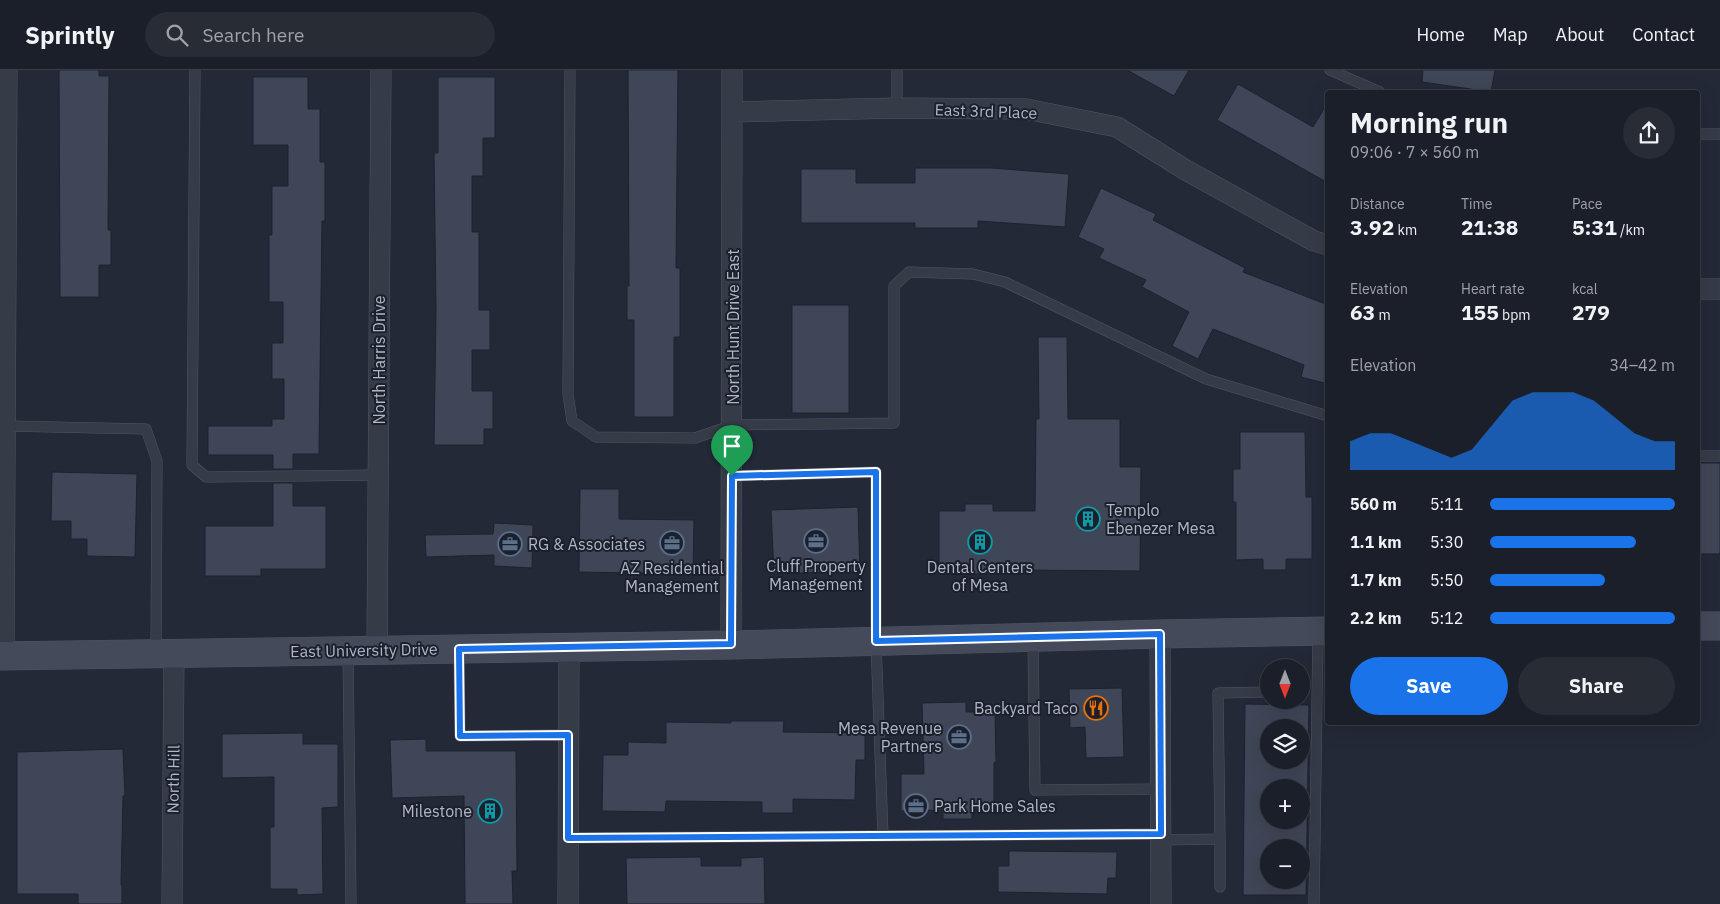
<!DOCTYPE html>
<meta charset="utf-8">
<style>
body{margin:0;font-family:"IBM Plex Sans",sans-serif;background:#272c35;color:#f1f3f6;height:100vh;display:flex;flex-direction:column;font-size:19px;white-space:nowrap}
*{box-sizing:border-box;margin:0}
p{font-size:16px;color:#9fa2a8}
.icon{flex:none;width:28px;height:28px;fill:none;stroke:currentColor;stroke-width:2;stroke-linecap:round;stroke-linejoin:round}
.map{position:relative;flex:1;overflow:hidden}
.panel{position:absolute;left:1325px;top:20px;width:375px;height:635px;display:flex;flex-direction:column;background:#1a1f29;border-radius:5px;box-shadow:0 5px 20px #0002,0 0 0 1px #383d46}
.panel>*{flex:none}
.needle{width:32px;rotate:180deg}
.buttons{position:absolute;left:1260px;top:589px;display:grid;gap:10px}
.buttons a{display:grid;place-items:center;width:50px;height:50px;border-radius:50%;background:#1a1f29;box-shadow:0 5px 20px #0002,0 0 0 1px #383d46;font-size:25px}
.pin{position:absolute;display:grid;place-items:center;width:42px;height:42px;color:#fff;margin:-51px -21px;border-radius:50% 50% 50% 0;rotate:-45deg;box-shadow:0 0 5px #0007}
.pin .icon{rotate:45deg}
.round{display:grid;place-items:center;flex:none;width:52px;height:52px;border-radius:26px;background:#272c35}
.headline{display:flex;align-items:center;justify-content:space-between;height:85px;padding:0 25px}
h1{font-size:28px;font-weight:700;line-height:38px}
.metrics{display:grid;grid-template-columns:repeat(3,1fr);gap:8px;height:85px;padding:5px 25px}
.metrics div{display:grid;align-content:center}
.metrics b{font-size:21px;font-weight:700}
.metrics small{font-size:14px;font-weight:400}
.metrics p{font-size:14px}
.chart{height:140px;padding:10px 25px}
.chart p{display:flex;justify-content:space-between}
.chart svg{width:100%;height:90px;margin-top:5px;fill:#1a73e8;opacity:.7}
.primary-button{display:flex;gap:10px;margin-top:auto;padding:10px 25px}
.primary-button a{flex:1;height:58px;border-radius:30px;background:#1a73e8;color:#fff;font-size:20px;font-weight:700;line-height:58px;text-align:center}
.primary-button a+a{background:#272c35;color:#f1f3f6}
ul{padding:0 25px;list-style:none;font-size:16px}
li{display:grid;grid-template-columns:80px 60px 1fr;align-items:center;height:38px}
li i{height:12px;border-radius:6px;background:#1a73e8}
header{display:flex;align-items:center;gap:30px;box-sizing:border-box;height:70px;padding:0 25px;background:#1a1f29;border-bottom:1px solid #383d46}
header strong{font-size:24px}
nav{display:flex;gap:28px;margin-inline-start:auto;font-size:18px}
.search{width:350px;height:45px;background:#272c35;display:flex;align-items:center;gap:12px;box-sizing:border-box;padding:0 18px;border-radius:28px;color:#9fa2a8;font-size:19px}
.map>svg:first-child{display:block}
.building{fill:#3f4657;stroke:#1d222e;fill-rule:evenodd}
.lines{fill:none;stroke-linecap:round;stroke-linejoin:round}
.lane-casing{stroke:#515662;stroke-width:11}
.street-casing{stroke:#515662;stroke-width:21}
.secondary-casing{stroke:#515662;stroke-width:29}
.lane{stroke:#363b48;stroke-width:10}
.street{stroke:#363b48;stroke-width:20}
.secondary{stroke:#444a5a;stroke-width:28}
.route-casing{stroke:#fff;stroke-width:10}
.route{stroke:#1a73e8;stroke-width:6}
.labels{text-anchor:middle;stroke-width:4;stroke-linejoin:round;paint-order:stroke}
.street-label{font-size:16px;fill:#b1b6c4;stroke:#1b202c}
.poi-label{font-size:16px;fill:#b1b6c4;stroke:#1b202c;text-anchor:start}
</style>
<header>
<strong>Sprintly</strong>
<div class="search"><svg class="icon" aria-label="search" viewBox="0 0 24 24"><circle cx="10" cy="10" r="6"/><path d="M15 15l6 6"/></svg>Search here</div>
<nav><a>Home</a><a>Map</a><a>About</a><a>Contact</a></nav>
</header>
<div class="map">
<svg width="1720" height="834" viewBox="0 0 1720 834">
<rect width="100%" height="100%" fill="#232937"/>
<path class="building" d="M 59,0 L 99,0 L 99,6 L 109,6 L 108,160 L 111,160 L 111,195 L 99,195 L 99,227 L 60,227 Z
M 628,0 L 678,0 L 676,198 L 680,198 L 680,267 L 674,267 L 674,347 L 634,347 L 634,250 L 627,250 L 627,216 L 629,216 Z
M 1127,0 L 1189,0 L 1174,26 Z
M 1423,0 L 1495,0 L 1491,22 L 1422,12 Z
M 253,7 L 308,7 L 308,39 L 320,39 L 320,92 L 325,92 L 325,151 L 322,151 L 319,384 L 293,384 L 293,399 L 273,399 L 273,385 L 208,385 L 208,356 L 272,356 L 272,349 L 284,349 L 284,309 L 272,309 L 272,273 L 283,273 L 283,232 L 269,232 L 269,165 L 272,165 L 272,116 L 288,116 L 288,75 L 253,75 Z
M 438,7 L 495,7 L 495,68 L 483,68 L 483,106 L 472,106 L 472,162 L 479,162 L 479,240 L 490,240 L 490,280 L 472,280 L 472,321 L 493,321 L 493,359 L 484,359 L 484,375 L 434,375 L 436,240 L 434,83 L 438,83 Z
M 1238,14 L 1313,57 L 1328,32 L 1328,113 L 1217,50 Z
M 915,98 L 991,98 L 1069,104 L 1065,157 L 978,151 L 978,158 L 915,158 L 915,153 L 801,153 L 801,99 L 856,99 L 856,113 L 915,113 Z
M 1101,118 L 1156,144 L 1153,150 L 1245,198 L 1243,202 L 1328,235 L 1328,314 L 1301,307 L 1304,295 L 1213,259 L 1198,289 L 1172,276 L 1189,242 L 1142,217 L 1146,210 L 1099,188 L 1104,179 L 1078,167 Z
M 792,235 L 849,235 L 849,343 L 792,343 Z
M 1038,267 L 1067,267 L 1068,349 L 1120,349 L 1120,397 L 1141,397 L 1140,501 L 1021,500 L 1021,504 L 939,504 L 939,441 L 965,441 L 965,434 L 993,434 L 993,441 L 1035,441 L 1036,349 L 1039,349 Z
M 1240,362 L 1305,362 L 1306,427 L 1312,427 L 1312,489 L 1286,489 L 1286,500 L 1263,500 L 1263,489 L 1236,490 L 1236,432 L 1233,432 L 1233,399 L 1240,399 Z
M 1698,393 L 1720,393 L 1720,484 L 1698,484 Z
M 52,402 L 137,404 L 135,487 L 87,486 L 87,469 L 71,469 L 71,451 L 51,451 Z
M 273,413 L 293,413 L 293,436 L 326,436 L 326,499 L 261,499 L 261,506 L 205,506 L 205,456 L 273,456 Z
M 580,419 L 619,419 L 619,449 L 694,450 L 693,504 L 579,502 Z
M 858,437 L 860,501 L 774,504 L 771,440 Z
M 494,453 L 533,455 L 532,498 L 494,496 L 494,485 L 426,487 L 425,465 L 493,464 Z
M 1122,618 L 1124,687 L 1086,688 L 1085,657 L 1070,658 L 1069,619 Z
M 966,632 L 966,642 L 995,642 L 996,692 L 994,693 L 994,739 L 972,739 L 972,749 L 943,749 L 943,740 L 901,741 L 901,704 L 924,704 L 922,633 Z
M 1245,634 L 1309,635 L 1306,825 L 1243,825 ZM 1269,658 L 1301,658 L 1301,690 L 1269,690 ZM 1269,718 L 1301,718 L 1301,750 L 1269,750 ZM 1269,778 L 1301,778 L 1301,810 L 1269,810 Z
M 731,651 L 784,651 L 783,662 L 865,663 L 865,690 L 856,690 L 855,730 L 793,729 L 793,743 L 762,743 L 762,732 L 666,731 L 665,742 L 602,741 L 603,685 L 628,685 L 628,672 L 666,673 L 666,652 L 731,653 Z
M 303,663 L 303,674 L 338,674 L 338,737 L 322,738 L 323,824 L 297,825 L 297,819 L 270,819 L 270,757 L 274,757 L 274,707 L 222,708 L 222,664 Z
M 426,669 L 426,681 L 516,681 L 517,801 L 512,801 L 513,834 L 465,834 L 464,726 L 392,728 L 390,670 Z
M 123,679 L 125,726 L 123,726 L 121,815 L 122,815 L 122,834 L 78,834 L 78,824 L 17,824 L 17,682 Z
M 1009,781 L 1117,782 L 1116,808 L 1108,808 L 1107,824 L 998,822 L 998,796 L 1009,796 Z
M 701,787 L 701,796 L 741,796 L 741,788 L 764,787 L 765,834 L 627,834 L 626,788 Z"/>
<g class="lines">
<g class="lane-casing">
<path id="lane" d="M 195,0 L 192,395 L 206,407 L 378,405
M 570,0 L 568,324 L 572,351 L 596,367 L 695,368 L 733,355 L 894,353 L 894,216 L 909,202 L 973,204 L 1005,212 L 1206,309 L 1328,346
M 1330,0 L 1380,22
M 897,38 L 897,0
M 1698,64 L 1720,64
M 5,356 L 146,359 L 157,391 L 156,583
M 1698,386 L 1720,386
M 732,406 L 876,402 L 876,571 L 883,766
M 1033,569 L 1035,720 L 1161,719
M 348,581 L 351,834
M 459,581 L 460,666 L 568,665
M 1301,622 L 1304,622
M 568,768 L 1161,764
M 1220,769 L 1218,623 L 1269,622
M 1161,770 L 1220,769 L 1220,817
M 1314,834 L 1318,563"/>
</g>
<g class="street-casing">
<path id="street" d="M 732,42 L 897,38 L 1026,39 L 1117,57 L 1184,99 L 1314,171 L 1328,175
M 1698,219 L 1720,219
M 1160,564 L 1161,834
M 731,575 L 732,0
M 377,580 L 381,0
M 4,586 L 7,0
M 172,834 L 174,583
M 568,834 L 569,577"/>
</g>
<g class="secondary-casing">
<path id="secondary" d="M 1698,556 L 1720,556
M 0,586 L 731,575 L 1160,564 L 1328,561"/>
</g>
<use href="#lane" class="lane"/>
<use href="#street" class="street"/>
<use href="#secondary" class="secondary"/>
</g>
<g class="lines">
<g class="route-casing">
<path id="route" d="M 876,402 L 876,571 L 1160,564 L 1161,764 L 568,768 L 568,665 L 460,666 L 459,579 L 731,574 L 732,406 Z"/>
</g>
<use href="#route" class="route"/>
</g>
<defs>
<g id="building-ring" transform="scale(1.25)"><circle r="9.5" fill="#1b202c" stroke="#0f9aa8" stroke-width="1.5"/><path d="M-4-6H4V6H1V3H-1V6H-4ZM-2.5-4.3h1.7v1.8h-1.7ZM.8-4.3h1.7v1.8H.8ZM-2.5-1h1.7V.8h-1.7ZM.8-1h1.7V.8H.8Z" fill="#0f9aa8"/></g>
<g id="office-ring" transform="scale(1.25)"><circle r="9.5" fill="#1b202c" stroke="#5c6f8a" stroke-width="1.5"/><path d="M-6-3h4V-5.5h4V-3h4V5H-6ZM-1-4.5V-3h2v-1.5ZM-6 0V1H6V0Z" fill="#5c6f8a"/></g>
<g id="restaurant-ring" transform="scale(1.25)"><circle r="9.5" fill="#1b202c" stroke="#e8710a" stroke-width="1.5"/><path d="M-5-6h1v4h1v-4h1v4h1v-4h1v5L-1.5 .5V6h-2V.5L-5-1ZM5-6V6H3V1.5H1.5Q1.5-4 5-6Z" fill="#e8710a"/></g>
</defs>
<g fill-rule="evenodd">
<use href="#building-ring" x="1088" y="449"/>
<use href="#office-ring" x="816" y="471"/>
<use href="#building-ring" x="980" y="472"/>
<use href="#office-ring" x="672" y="473"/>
<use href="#office-ring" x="510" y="474"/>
<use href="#restaurant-ring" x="1096" y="638"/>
<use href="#office-ring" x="959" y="667"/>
<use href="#office-ring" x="916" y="736"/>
<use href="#building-ring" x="490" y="741"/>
</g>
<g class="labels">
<g class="street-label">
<text transform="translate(986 41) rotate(2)" y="6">East 3rd Place</text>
<text transform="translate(733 257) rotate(-90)" y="6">North Hunt Drive East</text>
<text transform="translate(379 290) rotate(-90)" y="6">North Harris Drive</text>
<text transform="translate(364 580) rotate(-1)" y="6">East University Drive</text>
<text transform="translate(173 709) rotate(-89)" y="6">North Hill</text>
</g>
<g class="poi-label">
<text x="1106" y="446">Templo<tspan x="1106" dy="18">Ebenezer Mesa</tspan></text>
<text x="528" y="480">RG &amp; Associates</text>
<text x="816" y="502" text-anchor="middle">Cluff Property<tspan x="816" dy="18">Management</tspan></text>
<text x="980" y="503" text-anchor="middle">Dental Centers<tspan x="980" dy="18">of Mesa</tspan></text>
<text x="672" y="504" text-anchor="middle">AZ Residential<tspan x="672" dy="18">Management</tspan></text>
<text x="1078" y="644" text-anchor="end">Backyard Taco</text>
<text x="942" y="664" text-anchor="end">Mesa Revenue<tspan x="942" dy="18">Partners</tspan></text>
<text x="934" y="742">Park Home Sales</text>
<text x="472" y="747" text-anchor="end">Milestone</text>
</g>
</g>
</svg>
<div class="buttons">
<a><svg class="needle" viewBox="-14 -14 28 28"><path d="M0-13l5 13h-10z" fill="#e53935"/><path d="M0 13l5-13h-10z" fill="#9fa2a8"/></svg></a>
<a><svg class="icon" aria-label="layers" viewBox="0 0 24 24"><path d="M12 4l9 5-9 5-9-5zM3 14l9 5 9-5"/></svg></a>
<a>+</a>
<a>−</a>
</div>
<div class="pin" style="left:732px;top:406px;background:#1e9e55"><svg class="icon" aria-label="arrive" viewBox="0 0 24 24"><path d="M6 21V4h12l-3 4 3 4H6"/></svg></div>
<section class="panel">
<div class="headline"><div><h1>Morning run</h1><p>09:06 · 7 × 560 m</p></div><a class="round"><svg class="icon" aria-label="share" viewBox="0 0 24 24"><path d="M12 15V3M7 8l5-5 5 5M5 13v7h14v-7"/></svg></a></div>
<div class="metrics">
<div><p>Distance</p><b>3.92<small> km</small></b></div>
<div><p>Time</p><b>21:38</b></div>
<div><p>Pace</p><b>5:31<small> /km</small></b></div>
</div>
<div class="metrics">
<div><p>Elevation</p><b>63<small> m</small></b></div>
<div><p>Heart rate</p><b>155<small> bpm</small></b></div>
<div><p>kcal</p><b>279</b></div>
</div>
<div class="chart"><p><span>Elevation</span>34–42 m</p>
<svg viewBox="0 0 160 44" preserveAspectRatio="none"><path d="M0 44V30L10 26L20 26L30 30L40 34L50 38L60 34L70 22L80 10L90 6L100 6L110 6L120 10L130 18L140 26L150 30L160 30V44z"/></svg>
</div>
<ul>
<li><b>560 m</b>5:11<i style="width:100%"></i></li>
<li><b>1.1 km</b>5:30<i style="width:79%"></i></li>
<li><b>1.7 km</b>5:50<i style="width:62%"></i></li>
<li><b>2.2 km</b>5:12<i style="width:100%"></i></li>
</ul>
<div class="primary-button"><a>Save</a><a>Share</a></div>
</section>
</div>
